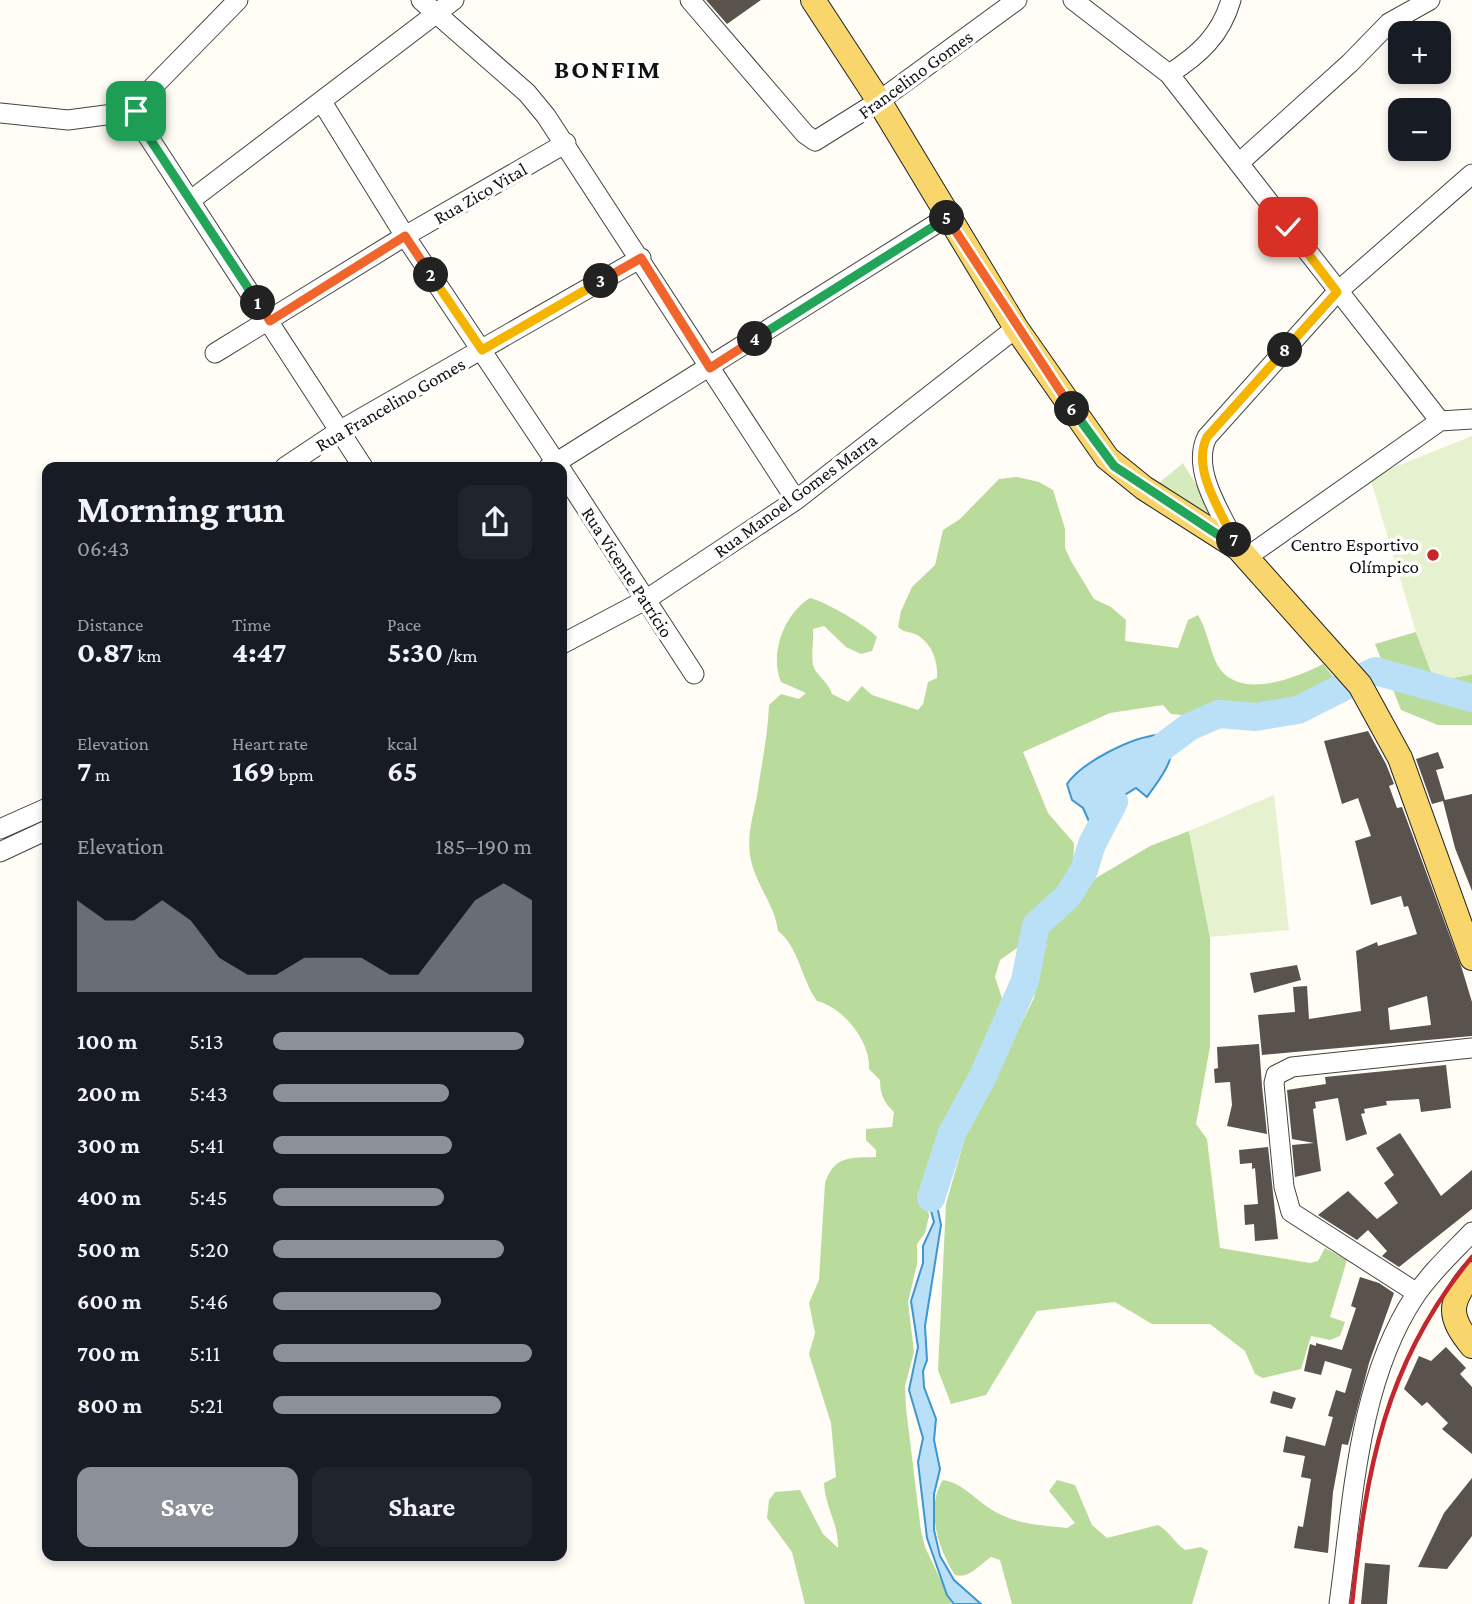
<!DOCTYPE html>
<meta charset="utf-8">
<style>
body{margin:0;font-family:"Crimson Pro",serif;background:#20242c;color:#f1f3f6;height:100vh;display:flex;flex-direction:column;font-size:26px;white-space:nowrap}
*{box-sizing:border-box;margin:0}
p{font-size:23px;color:#9ea1a6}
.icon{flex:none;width:38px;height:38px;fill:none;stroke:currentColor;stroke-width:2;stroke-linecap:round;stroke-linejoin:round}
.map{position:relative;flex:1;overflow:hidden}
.drawer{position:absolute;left:42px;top:462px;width:525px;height:1099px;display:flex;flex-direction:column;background:#171b24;border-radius:14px;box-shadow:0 4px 10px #0003}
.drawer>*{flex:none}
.controls{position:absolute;left:1388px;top:21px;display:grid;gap:14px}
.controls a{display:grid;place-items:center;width:63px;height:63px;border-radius:14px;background:#171b24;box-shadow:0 4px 10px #0003;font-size:35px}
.pin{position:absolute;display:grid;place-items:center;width:60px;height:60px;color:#fff;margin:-30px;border-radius:14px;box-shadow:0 4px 10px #0006}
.km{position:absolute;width:35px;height:35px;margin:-18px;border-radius:50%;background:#222;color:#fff;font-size:19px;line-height:35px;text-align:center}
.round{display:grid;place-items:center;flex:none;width:74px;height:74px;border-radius:14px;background:#20242c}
.head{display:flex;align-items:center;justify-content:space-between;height:119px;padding:0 35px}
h1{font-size:38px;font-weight:700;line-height:52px}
.stats{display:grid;grid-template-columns:repeat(3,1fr);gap:10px;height:119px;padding:7px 35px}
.stats div{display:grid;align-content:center}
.stats b{font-size:30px;font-weight:700}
.stats small{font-size:19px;font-weight:400}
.stats p{font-size:19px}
.chart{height:196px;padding:14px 35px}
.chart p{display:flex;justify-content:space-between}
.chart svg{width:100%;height:126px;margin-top:7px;fill:#8c9099;opacity:.7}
.cta{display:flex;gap:14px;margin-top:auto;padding:14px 35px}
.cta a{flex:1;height:80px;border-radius:14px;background:#8c9099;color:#fff;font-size:28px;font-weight:700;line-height:80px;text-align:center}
.cta a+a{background:#20242c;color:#f1f3f6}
ul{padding:0 35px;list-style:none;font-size:23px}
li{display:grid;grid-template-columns:112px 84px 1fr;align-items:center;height:52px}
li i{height:18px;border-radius:9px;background:#8c9099}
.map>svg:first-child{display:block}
.green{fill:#d5ebbd}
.forest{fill:#b9dc9c}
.pitch{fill:#e6f2cf}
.water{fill:#b9e0f7;stroke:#3f96cf;stroke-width:2}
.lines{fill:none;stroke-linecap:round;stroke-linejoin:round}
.river{stroke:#b9e0f7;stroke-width:28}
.building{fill:#5a524d;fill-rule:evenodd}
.minor-casing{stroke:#444;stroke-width:21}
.major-casing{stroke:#222;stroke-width:26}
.minor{stroke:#fff;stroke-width:19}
.major{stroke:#f9d66b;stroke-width:24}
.rail{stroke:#c4262e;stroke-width:4.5}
.split-1-casing{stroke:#fff;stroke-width:14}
.split-2-casing{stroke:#fff;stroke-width:14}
.split-3-casing{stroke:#fff;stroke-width:14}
.split-4-casing{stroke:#fff;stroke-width:14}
.split-5-casing{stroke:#fff;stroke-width:14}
.split-6-casing{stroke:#fff;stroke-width:14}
.split-7-casing{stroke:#fff;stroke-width:14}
.split-8-casing{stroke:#fff;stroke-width:14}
.split-9-casing{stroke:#fff;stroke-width:14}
.split-1{stroke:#22a559;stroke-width:9}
.split-2{stroke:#f0652b;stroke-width:9}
.split-3{stroke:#f5b400;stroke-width:9}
.split-4{stroke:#f0652b;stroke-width:9}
.split-5{stroke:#22a559;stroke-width:9}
.split-6{stroke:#f0652b;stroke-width:9}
.split-7{stroke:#22a559;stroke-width:9}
.split-8{stroke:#f5b400;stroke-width:9}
.split-9{stroke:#f5b400;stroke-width:9}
.poi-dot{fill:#c4262e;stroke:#fff;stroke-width:2.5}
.labels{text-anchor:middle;stroke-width:7;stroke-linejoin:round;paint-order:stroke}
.street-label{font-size:19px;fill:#111;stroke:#fff}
.poi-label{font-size:19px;fill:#111;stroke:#fff;text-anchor:end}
.district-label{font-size:26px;font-weight:bold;letter-spacing:2px;fill:#111;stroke:#fff}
</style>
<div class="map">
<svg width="1472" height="1604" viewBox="0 0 1472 1604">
<rect width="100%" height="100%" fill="#fffdf5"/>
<path class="green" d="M 1183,463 L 1220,524 L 1159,483 Z"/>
<path class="forest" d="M 1017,477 L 1039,482 L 1053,490 L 1065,529 L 1065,548 L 1071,561 L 1094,599 L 1111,607 L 1126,620 L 1125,641 L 1178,648 L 1188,620 L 1198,615 C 1208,631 1209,650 1218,666 C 1239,701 1296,678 1323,664 L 1336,680 L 1335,683 L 1282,705 L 1250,710 L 1225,708 L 1194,716 L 1171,714 L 1163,705 L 1110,713 L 1023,752 L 1048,813 L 1074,843 L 1073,872 L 1068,881 L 1027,921 L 1024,943 L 1000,960 L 995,977 L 1002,998 L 1000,1016 L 973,1075 L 942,1130 L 939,1159 L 926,1196 L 929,1216 L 925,1233 L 917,1244 L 917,1264 L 908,1302 L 914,1352 L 905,1386 L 906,1408 L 921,1531 L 925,1547 L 952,1604 L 805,1604 L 792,1552 L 767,1518 L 769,1500 L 775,1492 L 800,1490 L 823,1534 L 838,1548 C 839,1524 825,1507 824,1483 L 836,1477 L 831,1423 L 809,1354 L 815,1333 L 809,1303 L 819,1280 L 825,1183 C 834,1155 851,1158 876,1157 L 876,1150 L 866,1140 L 866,1129 L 892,1127 L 894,1112 C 884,1103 880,1094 880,1080 L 869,1069 C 871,1042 843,1007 817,1001 C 801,979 799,947 778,931 C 775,904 754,883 750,855 C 747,834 753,817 757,796 C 761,766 768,735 769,705 L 781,694 L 799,699 L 806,693 L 781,682 C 769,653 785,613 810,598 C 826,602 866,625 877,637 L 872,651 L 861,654 L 846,647 L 824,626 L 813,629 C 814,641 811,654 813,665 C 816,676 828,681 832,694 L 848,702 L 862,686 L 872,695 L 918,710 L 923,704 L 928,682 L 937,678 C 938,662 933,646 919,636 C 912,631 905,634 898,627 L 901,611 L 912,587 L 935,565 L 943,530 L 960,519 L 999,479 Z
M 1416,632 L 1435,682 L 1472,674 L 1472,725 L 1438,725 L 1401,710 L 1375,644 Z
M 1189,831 L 1210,937 L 1210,1047 L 1196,1124 L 1207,1139 L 1220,1248 L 1310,1263 L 1318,1261 L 1325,1248 L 1347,1260 L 1330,1317 L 1345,1322 L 1340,1336 L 1330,1340 L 1311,1336 L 1301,1369 L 1263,1378 L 1255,1374 L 1245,1351 L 1210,1324 L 1152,1324 L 1115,1302 L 1037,1311 L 986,1395 L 951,1404 L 938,1370 L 946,1204 L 965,1137 L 1034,998 L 1049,928 L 1096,878 L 1150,846 Z
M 943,1480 C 962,1483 974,1498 989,1508 C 1012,1524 1040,1525 1067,1528 L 1075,1523 L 1049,1491 L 1057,1480 L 1075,1485 L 1092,1525 L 1107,1538 L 1158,1525 C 1170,1532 1174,1542 1185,1550 L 1201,1547 L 1208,1551 L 1192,1604 L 1012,1604 L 1000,1560 L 991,1557 C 979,1565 969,1579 955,1575 C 938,1549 925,1508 943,1480 Z"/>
<path class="pitch" d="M 1472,436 L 1472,674 L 1435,682 L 1416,632 L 1370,477 Z
M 1274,795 L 1289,930 L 1210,937 L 1189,831 Z"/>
<path class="water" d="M 1158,735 C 1187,751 1158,780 1147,797 L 1136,788 L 1115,801 L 1109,821 L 1096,837 L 1083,808 L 1072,800 L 1067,784 C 1082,762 1132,737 1158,735 Z
M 944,1161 L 935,1195 L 941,1225 L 925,1326 L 927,1360 L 923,1371 L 924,1387 L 936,1419 L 934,1440 L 940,1469 L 934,1494 L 934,1530 L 940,1556 L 954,1580 L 981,1604 L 954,1604 L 947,1595 L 927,1538 L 918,1462 L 923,1438 L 909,1390 L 918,1347 L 911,1301 L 923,1263 L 923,1246 L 934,1222 L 927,1196 Z"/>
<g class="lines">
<path class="river" d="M 1137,766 L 1189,727 L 1219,714 L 1255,717 L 1298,710 L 1375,671 L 1472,698
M 931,1198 L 952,1133 L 982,1078 L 1025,981 L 1036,925 L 1068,896 L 1084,870 L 1092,844 L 1114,802"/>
</g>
<path class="building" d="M 706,0 L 761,0 L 727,24 Z
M 1368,731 L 1386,764 L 1394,784 L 1389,786 L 1397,808 L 1402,807 L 1462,969 L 1472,1002 L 1472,1036 L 1262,1055 L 1258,1015 L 1295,1012 L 1293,987 L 1307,986 L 1309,1019 L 1361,1011 L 1356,951 L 1377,942 L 1378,946 L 1417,934 L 1408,906 L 1404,907 L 1401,896 L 1371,905 L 1355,841 L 1371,836 L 1358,798 L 1342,804 L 1324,741 ZM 1427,996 L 1431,1025 L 1390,1030 L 1388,1008 Z
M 1438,752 L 1444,768 L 1436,770 L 1445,800 L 1472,794 L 1472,891 L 1455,848 L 1443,801 L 1432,804 L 1416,759 Z
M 1297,965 L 1301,980 L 1254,993 L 1250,973 Z
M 1259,1044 L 1262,1086 L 1267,1134 L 1227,1126 L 1232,1105 L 1230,1082 L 1215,1083 L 1214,1069 L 1218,1068 L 1217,1047 Z
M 1446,1065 L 1451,1108 L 1421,1112 L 1419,1099 L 1386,1101 L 1387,1105 L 1364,1109 L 1365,1113 L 1361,1114 L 1367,1134 L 1346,1141 L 1338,1098 L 1315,1102 L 1316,1108 L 1313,1109 L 1321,1171 L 1295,1177 L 1292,1145 L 1314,1143 L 1292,1139 L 1287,1090 L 1326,1084 L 1325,1077 Z
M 1400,1133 L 1441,1196 L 1472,1170 L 1472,1209 L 1399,1267 L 1382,1256 L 1387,1251 L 1368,1230 L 1357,1240 L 1318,1215 L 1348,1191 L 1377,1219 L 1398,1203 L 1384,1183 L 1394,1175 L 1376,1148 Z
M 1268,1147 L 1278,1239 L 1255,1241 L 1254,1224 L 1245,1225 L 1244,1205 L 1258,1204 L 1255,1168 L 1252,1169 L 1252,1163 L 1240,1164 L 1239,1150 Z
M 1360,1277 L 1379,1283 L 1394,1293 L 1369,1363 L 1348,1445 L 1342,1444 L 1333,1492 L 1328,1553 L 1294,1548 L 1298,1526 L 1303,1527 L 1311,1479 L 1301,1477 L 1305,1456 L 1283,1452 L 1286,1436 L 1325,1446 L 1333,1417 L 1328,1416 L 1336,1390 L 1345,1393 L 1352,1369 L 1325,1361 L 1321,1375 L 1304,1371 L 1310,1344 L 1316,1346 L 1316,1343 L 1342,1350 L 1356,1308 L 1351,1306 Z
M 1446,1347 L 1466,1368 L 1460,1374 L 1472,1387 L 1472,1454 L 1442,1429 L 1448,1423 L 1427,1402 L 1422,1406 L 1404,1389 L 1419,1356 L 1431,1361 Z
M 1273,1391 L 1296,1398 L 1292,1409 L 1270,1403 Z
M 1472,1478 L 1472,1536 L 1447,1569 L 1418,1567 L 1444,1513 Z
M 1365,1563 L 1390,1565 L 1387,1604 L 1361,1604 Z"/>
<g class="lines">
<g class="minor-casing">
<path id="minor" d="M 421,0 L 527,93 L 546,116 L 796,500
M 690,0 L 805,134 L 815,141 L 879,101 L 1017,0
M 1073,0 L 1169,74 L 1440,421
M 1169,74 C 1199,55 1221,35 1231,0
M 322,102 L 405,236 L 559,467
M 136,111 L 142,127 L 363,467
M 136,111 L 149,91 L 238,0
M 0,113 L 68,120 L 136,111
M 1239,163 L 1350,63 L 1389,23 L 1430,0
M 191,200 L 454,0
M 215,353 L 405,236 L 566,143
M 285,467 L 339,431 L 641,258
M 549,467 L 947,217
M 562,471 L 694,674
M 1238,548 C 1224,518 1190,471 1207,437 L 1337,292 L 1472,174
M 1247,557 L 1440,421 L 1472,419
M 562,644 L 647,599 L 796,500 L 1016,328
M 0,829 L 47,808
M 0,852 L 47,830
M 1417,1293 L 1291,1212 L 1284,1187 L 1274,1083 L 1276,1075 L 1292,1067 L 1472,1048
M 1339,1604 C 1353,1504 1357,1383 1415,1296 C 1431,1272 1452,1253 1472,1232"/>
</g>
<g class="major-casing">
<path id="major" d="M 813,0 L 879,101 L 1016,328 L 1107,458 L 1144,488 L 1238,548 L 1360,685 L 1400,758 L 1472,958
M 1472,1274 C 1448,1303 1448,1317 1472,1346"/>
</g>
<use href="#minor" class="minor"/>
<use href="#major" class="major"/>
<path class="rail" d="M 1352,1604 C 1366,1471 1384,1363 1472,1257"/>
</g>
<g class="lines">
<g class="split-1-casing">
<path id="split-1" d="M 136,111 L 142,127 L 258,303"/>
</g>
<g class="split-2-casing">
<path id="split-2" d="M 258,303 L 270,321 L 405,236 L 431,275"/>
</g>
<g class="split-3-casing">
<path id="split-3" d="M 431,275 L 482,350 L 601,281"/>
</g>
<g class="split-4-casing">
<path id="split-4" d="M 601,281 L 641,258 L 710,368 L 755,339"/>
</g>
<g class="split-5-casing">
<path id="split-5" d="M 755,339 L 947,218"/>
</g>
<g class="split-6-casing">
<path id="split-6" d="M 947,218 L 1072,409"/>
</g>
<g class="split-7-casing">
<path id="split-7" d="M 1072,409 L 1114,466 L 1238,548 L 1234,540"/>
</g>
<g class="split-8-casing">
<path id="split-8" d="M 1234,540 C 1221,511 1191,469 1207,437 L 1285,350"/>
</g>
<g class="split-9-casing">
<path id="split-9" d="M 1285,350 L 1337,292 L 1288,227"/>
</g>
<use href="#split-1" class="split-1"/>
<use href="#split-2" class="split-2"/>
<use href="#split-3" class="split-3"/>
<use href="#split-4" class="split-4"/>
<use href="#split-5" class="split-5"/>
<use href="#split-6" class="split-6"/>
<use href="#split-7" class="split-7"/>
<use href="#split-8" class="split-8"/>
<use href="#split-9" class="split-9"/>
</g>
<circle class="poi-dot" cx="1433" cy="555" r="7"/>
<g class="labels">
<g class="street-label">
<text transform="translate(915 74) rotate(-36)" y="7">Francelino Gomes</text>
<text transform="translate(480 193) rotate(-30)" y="7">Rua Zico Vital</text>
<text transform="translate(390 404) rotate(-30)" y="7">Rua Francelino Gomes</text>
<text transform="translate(795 495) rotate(-36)" y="7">Rua Manoel Gomes Marra</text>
<text transform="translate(628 572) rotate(57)" y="7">Rua Vicente Patrício</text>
</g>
<g class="poi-label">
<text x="1419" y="551">Centro Esportivo<tspan x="1419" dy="22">Olímpico</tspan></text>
</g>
<g class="district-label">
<text x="608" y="78">BONFIM</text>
</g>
</g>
</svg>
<div class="controls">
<a>+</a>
<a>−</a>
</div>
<div class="pin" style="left:136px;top:111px;background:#1e9e55"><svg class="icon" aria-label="arrive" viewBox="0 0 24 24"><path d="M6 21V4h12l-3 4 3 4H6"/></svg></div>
<div class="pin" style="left:1288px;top:227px;background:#d93025"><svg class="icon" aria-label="check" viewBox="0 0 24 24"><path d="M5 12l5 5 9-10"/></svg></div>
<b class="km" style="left:258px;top:303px">1</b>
<b class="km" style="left:431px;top:275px">2</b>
<b class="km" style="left:601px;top:281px">3</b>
<b class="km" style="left:755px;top:339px">4</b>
<b class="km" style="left:947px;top:218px">5</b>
<b class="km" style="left:1072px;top:409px">6</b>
<b class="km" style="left:1234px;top:540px">7</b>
<b class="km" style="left:1285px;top:350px">8</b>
<section class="drawer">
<div class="head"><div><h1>Morning run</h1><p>06:43</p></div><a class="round"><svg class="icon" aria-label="share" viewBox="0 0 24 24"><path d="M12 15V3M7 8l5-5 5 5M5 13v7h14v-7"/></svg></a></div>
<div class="stats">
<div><p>Distance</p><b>0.87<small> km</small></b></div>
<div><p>Time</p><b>4:47</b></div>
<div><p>Pace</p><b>5:30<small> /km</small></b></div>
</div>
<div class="stats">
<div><p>Elevation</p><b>7<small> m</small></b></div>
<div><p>Heart rate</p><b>169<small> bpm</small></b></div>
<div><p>kcal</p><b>65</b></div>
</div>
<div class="chart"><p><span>Elevation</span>185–190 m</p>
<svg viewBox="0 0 160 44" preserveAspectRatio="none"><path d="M0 44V12L10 19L20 19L30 12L40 19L50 32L60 38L70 38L80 32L90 32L100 32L110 38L120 38L130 25L140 12L150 6L160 12V44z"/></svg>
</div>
<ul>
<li><b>100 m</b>5:13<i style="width:97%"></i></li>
<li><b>200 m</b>5:43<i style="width:68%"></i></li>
<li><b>300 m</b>5:41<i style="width:69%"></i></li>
<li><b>400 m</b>5:45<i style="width:66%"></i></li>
<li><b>500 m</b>5:20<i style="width:89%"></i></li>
<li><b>600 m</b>5:46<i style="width:65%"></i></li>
<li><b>700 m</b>5:11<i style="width:100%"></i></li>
<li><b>800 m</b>5:21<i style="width:88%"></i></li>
</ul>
<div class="cta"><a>Save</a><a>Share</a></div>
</section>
</div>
